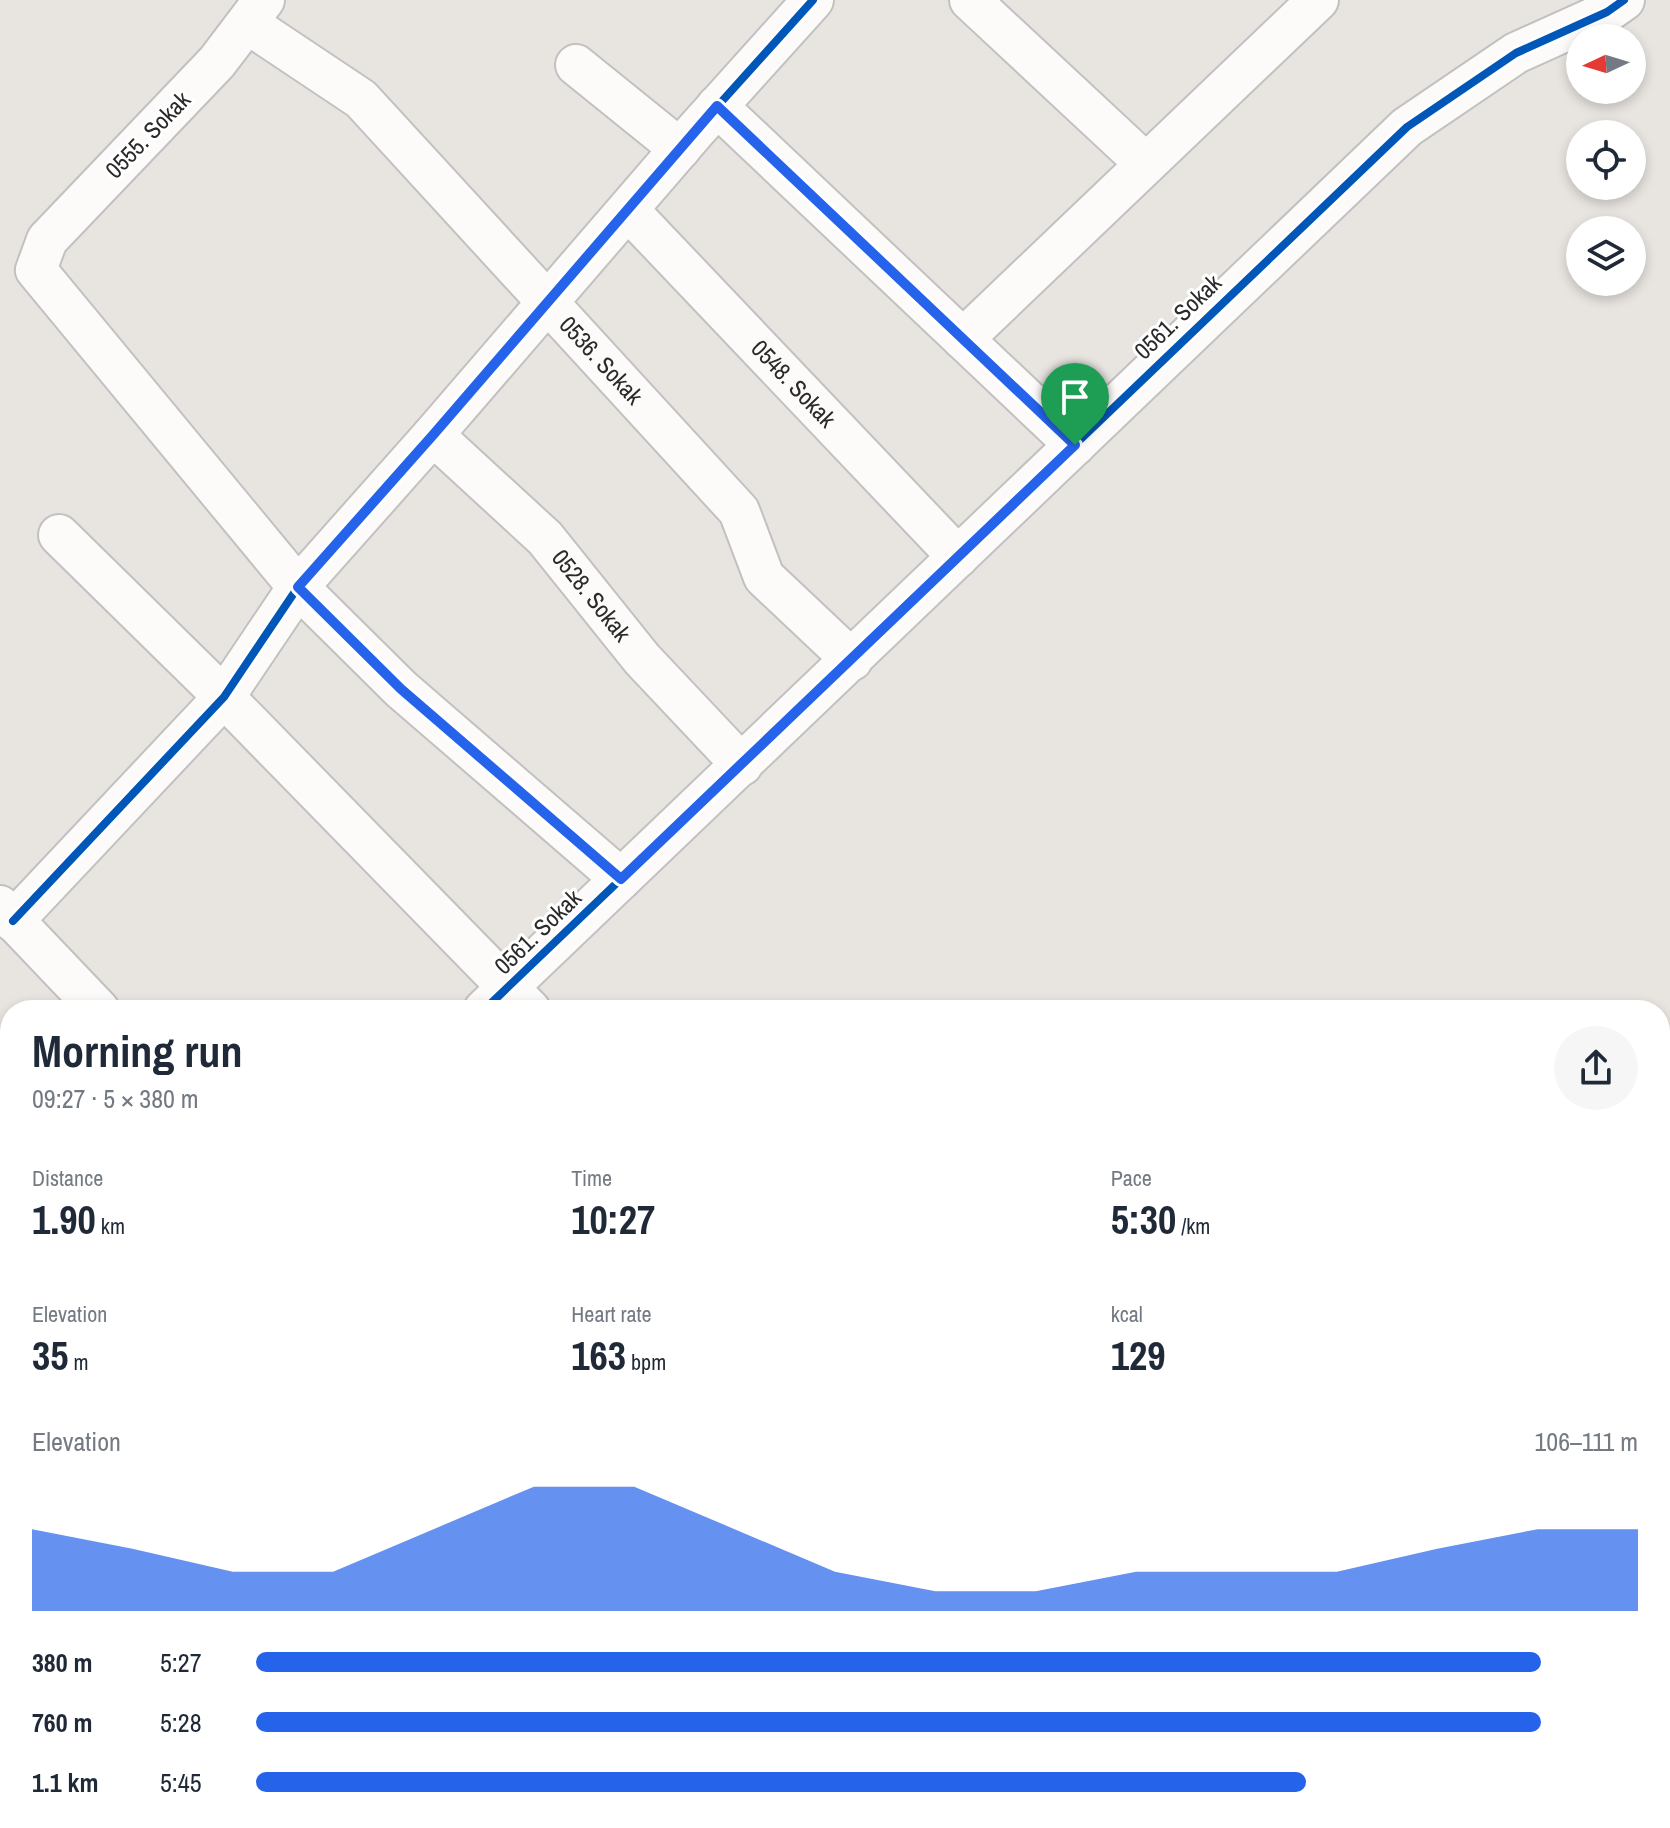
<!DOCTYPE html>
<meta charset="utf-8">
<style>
body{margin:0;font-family:"Archivo Narrow",sans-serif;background:#f6f6f7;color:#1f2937;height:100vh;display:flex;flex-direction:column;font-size:30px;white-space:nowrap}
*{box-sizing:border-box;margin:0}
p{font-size:26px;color:#747a83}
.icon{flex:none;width:44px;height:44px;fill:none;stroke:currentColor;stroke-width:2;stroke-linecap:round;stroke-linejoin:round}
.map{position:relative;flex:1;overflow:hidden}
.details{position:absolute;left:0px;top:1000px;width:1670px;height:828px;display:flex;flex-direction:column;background:#fff;border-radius:32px 32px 0 0;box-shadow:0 4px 12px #0003}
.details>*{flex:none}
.needle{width:52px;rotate:266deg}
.buttons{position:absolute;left:1566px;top:24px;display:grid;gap:16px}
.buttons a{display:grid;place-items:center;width:80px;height:80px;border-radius:50%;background:#fff;box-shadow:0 4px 12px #0003;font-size:40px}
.pin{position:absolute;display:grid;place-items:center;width:68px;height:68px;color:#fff;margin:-82px -34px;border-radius:50% 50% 50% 0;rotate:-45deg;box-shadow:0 0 8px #0007}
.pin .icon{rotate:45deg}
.round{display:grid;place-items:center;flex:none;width:84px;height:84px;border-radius:42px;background:#f6f6f7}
.overview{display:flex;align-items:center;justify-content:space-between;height:136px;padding:0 32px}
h1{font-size:44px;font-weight:700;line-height:60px}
.figures{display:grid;grid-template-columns:repeat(3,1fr);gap:12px;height:136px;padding:8px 32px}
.figures div{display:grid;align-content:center}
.figures b{font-size:40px;font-weight:700}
.figures small{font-size:22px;font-weight:400}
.figures p{font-size:22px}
.chart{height:224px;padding:16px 32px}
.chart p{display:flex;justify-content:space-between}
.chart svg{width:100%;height:144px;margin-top:8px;fill:#2563eb;opacity:.7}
ul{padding:0 32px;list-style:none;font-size:26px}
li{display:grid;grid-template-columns:128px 96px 1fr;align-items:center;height:60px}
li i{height:20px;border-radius:10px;background:#2563eb}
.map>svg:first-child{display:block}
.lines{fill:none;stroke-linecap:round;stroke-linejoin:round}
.minor-casing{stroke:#c2c1c1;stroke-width:44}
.tertiary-casing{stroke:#c2c1c1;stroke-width:48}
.minor{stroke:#fcfbfa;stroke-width:40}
.tertiary{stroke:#fcfbfa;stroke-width:44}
.cycleway-casing{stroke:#fff;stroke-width:13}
.cycleway{stroke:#0057b8;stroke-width:8}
.route-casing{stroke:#fff;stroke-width:16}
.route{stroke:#2563eb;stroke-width:10}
.labels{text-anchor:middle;stroke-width:6;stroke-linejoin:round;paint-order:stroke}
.street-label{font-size:24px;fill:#2a2a2a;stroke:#fff}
</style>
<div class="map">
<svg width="1670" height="1828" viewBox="0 0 1670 1828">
<rect width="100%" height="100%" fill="#e8e4e0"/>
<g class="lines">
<g class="minor-casing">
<g id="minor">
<path d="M 264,0 L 217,62 L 47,240 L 36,270 L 298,587 L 401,689 L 621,879"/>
<path d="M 970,0 L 1146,164"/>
<path id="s1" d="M 247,23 L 361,99 L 739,511 L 764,577 L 852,660"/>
<path d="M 576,65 L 680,149"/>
<path d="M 717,106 L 1075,445"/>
<path id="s2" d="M 628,210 L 958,557"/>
<path d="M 963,339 L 1318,0"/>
<path id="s3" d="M 433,435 L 545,538 L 642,659 L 742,765"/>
<path d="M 59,535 L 224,697 L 530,1010"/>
<path d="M 0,906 L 99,1010"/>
<path d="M 13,921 L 224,697 L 298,587 L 433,435 L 696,130 L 813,0"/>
<path d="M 484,1010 L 1407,127 L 1516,53 L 1607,12 L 1624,0"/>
<path d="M 0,1092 L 10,1082"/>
<path d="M 1660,1386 L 1670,1376"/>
<path d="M 0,1443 L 10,1434"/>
<path d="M 1660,1611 L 1670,1602"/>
<path d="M 1660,1780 L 1670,1791"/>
<path d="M 775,1818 L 781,1828"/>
<path d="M 1326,1818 L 1336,1828"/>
<path d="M 1,1828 L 14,1818"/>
<path d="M 444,1828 L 453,1818"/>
<path d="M 820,1828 L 830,1818"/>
<path d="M 1191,1828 L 1201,1818"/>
</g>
</g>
<g class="tertiary-casing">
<path id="tertiary" d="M 0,1508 L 10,1525
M 176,1818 L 181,1828"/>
</g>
<use href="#minor" class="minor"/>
<use href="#tertiary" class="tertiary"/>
<g class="cycleway-casing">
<path id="cycleway" d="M 13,921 L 224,697 L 298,587 L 433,435 L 696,130 L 813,0
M 484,1010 L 1407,127 L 1516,53 L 1607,12 L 1624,0"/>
</g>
<use href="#cycleway" class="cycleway"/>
</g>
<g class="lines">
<g class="route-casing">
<path id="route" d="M 717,106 L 1075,445 L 621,879 L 401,689 L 298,587 L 433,435 Z"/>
</g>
<use href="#route" class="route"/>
</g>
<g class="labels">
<g class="street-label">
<text transform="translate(148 135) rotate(-46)" y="8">0555. Sokak</text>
<text transform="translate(1178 317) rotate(-44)" y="8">0561. Sokak</text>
<text dy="8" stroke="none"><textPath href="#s1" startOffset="492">0536. Sokak</textPath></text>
<text dy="8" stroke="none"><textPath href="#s2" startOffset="240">0548. Sokak</textPath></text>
<text dy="8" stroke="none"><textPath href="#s3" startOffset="226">0528. Sokak</textPath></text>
<text transform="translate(538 932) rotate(-44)" y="8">0561. Sokak</text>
</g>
</g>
</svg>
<div class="buttons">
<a><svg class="needle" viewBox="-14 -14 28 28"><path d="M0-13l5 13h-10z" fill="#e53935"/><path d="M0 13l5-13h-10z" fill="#747a83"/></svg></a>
<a><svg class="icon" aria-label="locate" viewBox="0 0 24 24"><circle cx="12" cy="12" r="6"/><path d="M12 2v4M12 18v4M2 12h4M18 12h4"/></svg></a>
<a><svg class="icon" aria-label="layers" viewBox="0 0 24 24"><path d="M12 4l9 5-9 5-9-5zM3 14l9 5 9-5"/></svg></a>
</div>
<div class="pin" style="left:1075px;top:445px;background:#1e9e55"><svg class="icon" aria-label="arrive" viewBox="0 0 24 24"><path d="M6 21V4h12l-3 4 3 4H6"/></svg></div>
<section class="details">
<div class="overview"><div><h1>Morning run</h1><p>09:27 · 5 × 380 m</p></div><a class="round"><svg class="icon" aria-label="share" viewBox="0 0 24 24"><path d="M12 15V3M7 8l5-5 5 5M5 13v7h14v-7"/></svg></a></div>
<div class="figures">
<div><p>Distance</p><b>1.90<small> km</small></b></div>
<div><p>Time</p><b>10:27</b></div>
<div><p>Pace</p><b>5:30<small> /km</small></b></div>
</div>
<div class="figures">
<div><p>Elevation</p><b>35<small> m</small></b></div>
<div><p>Heart rate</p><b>163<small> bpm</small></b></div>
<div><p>kcal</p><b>129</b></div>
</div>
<div class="chart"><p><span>Elevation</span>106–111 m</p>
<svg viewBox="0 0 160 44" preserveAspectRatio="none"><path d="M0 44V19L10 25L20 32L30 32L40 19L50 6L60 6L70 19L80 32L90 38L100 38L110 32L120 32L130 32L140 25L150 19L160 19V44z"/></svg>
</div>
<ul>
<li><b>380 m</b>5:27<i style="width:93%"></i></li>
<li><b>760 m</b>5:28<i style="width:93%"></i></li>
<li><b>1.1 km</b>5:45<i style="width:76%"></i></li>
</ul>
</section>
</div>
